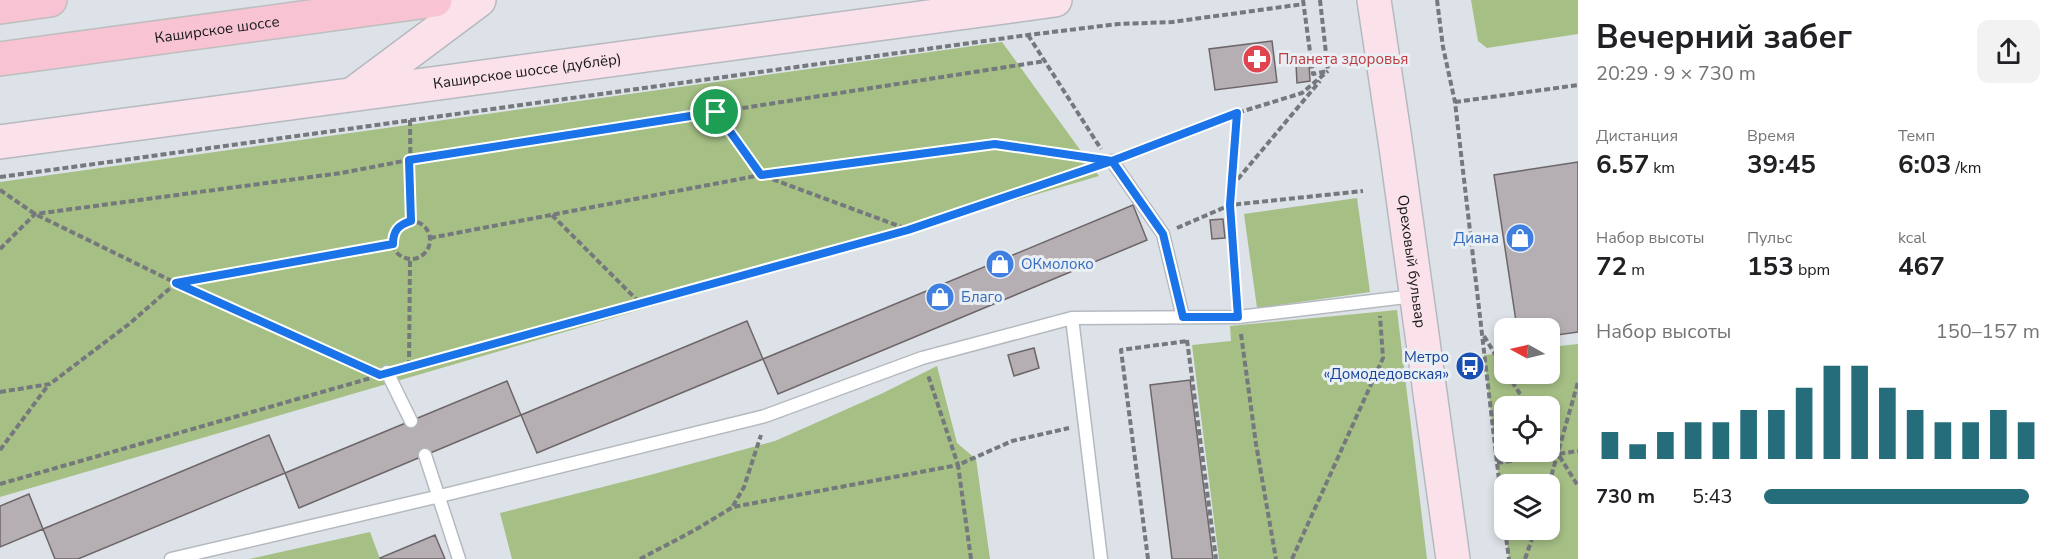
<!DOCTYPE html>
<html lang="ru">
<meta charset="utf-8">
<style>
body{margin:0;font-family:"Nunito Sans",sans-serif;background:#f2f2f2;color:#202124;height:100vh;display:flex;flex-direction:column;font-size:22px;white-space:nowrap}
*{box-sizing:border-box;margin:0}
p{font-size:20px;color:#757577}
.icon{flex:none;width:33px;height:33px;fill:none;stroke:currentColor;stroke-width:2;stroke-linecap:round;stroke-linejoin:round}
.map{position:relative;flex:1;overflow:hidden}
.panel{display:flex;flex-direction:column;background:#fff;width:480px}
.panel>*{flex:none}
.needle{width:39px;rotate:278deg}
.tools{position:absolute;left:1494px;top:318px;display:grid;gap:12px}
.tools a{display:grid;place-items:center;width:66px;height:66px;border-radius:12px;background:#fff;box-shadow:0 3px 9px #0003;font-size:30px}
.pin{position:absolute;display:grid;place-items:center;width:51px;height:51px;color:#fff;margin:-26px;border:3px solid #fff;border-radius:50%;box-shadow:0 2px 6px #0007}
.round{display:grid;place-items:center;flex:none;width:63px;height:63px;border-radius:12px;background:#f2f2f2}
.overview{display:flex;align-items:center;justify-content:space-between;height:102px;padding:0 18px}
h1{font-size:33px;font-weight:700;line-height:45px}
.metrics{display:grid;grid-template-columns:repeat(3,1fr);gap:9px;height:102px;padding:6px 18px}
.metrics div{display:grid;align-content:center}
.metrics b{font-size:26px;font-weight:700}
.metrics small{font-size:16px;font-weight:400}
.metrics p{font-size:16px}
.chart{height:168px;padding:12px 18px}
.chart p{display:flex;justify-content:space-between}
.chart svg{width:100%;height:108px;margin-top:6px;stroke:#266d7b;stroke-width:6}
ul{padding:0 18px;list-style:none;font-size:20px}
li{display:grid;grid-template-columns:96px 72px 1fr;align-items:center;height:45px}
li i{height:15px;border-radius:8px;background:#266d7b}
main{display:flex;flex:1;min-height:0}
.map>svg:first-child{display:block}
.green{fill:#a5bf85;fill-rule:evenodd}
.building{fill:#b5aeb2;stroke:#6d6669;stroke-width:1.5}
.lines{fill:none;stroke-linecap:round;stroke-linejoin:round}
.service-casing{stroke:#b5bac0;stroke-width:15}
.secondary-casing{stroke:#b5bac0;stroke-width:36}
.primary-casing{stroke:#bebebf;stroke-width:36}
.path{stroke:#75787c;stroke-width:4;stroke-dasharray:6 3;stroke-linecap:butt}
.service{stroke:#fff;stroke-width:12}
.secondary{stroke:#fbe1e9;stroke-width:33}
.primary{stroke:#f8c4d3;stroke-width:33}
.route-casing{stroke:#fff;stroke-width:12}
.route{stroke:#1a73e8;stroke-width:8}
.labels{text-anchor:middle;stroke-width:6;stroke-linejoin:round;paint-order:stroke}
.street-label{font-size:15px;fill:#16181a;stroke:#eaeff4}
.health-label{font-size:15px;fill:#be3a42;stroke:#eaeff4;text-anchor:start}
.shop-label{font-size:15px;fill:#366cbe;stroke:#eaeff4;text-anchor:start}
.transit-label{font-size:15px;fill:#164399;stroke:#eaeff4;text-anchor:end}
</style>
<main>
<div class="map">
<svg width="1578" height="559" viewBox="0 0 1578 559">
<rect width="100%" height="100%" fill="#dce2e7"/>
<path class="green" d="M 1471,0 L 1578,0 L 1578,34 L 1487,48 L 1478,41 Z
M 1002,42 L 1099,176 L 0,497 L 0,182 Z
M 1357,198 L 1370,292 L 1257,308 L 1244,214 Z
M 1397,310 L 1427,559 L 1219,559 L 1192,345 L 1231,341 L 1230,326 Z
M 1578,344 L 1578,559 L 1509,559 L 1505,530 L 1550,530 L 1550,484 L 1504,484 L 1504,523 L 1484,355 L 1504,353 L 1504,374 L 1550,374 L 1550,347 ZM 1504,406 L 1550,406 L 1550,452 L 1504,452 Z
M 937,366 L 957,443 L 976,459 L 990,559 L 512,559 L 500,513 L 650,475 L 775,441 L 883,393 Z
M 370,532 L 380,559 L 249,559 Z"/>
<path class="building" d="M 1272,41 L 1277,82 L 1215,90 L 1209,49 Z
M 1309,63 L 1310,81 L 1297,83 L 1296,64 Z
M 1578,162 L 1578,332 L 1550,336 L 1550,328 L 1517,328 L 1494,175 Z
M 1133,205 L 1147,240 L 778,394 L 763,359 Z
M 1223,219 L 1225,238 L 1212,239 L 1210,220 Z
M 747,321 L 763,359 L 537,453 L 521,415 Z
M 1034,348 L 1039,368 L 1014,376 L 1008,355 Z
M 1190,380 L 1213,559 L 1172,559 L 1150,385 Z
M 507,381 L 521,415 L 299,508 L 285,473 Z
M 269,435 L 285,473 L 78,559 L 55,559 L 43,529 Z
M 29,494 L 43,529 L 0,547 L 0,506 Z
M 435,535 L 445,559 L 380,559 L 380,558 Z"/>
<g class="lines">
<g class="service-casing">
<path id="service" d="M 1112,161 L 1163,234 L 1183,317
M 387,372 L 411,421
M 425,455 L 459,559
M 171,559 L 440,496 L 765,416 L 922,358 L 1072,318
M 1101,559 L 1072,318 L 1238,317 L 1414,296"/>
</g>
<g class="secondary-casing">
<g id="secondary">
<path id="s1" d="M 1374,0 L 1396,147 L 1453,559"/>
<path d="M 353,94 L 479,0"/>
<path id="s2" d="M 0,142 L 1055,0"/>
</g>
</g>
<g class="primary-casing">
<g id="primary">
<path d="M 0,7 L 50,0"/>
<path id="s3" d="M 0,59 L 435,0"/>
</g>
</g>
<path class="path" d="M 1303,0 L 1313,74 L 1328,71
M 1320,0 L 1328,71
M 1437,0 L 1443,47 L 1455,102 L 1504,523
M 1028,35 L 1101,149
M 1455,102 L 1578,85
M 716,112 L 761,175 L 907,229
M 1237,113 L 1230,205 L 1237,300
M 410,120 L 411,221
M 1129,155 L 1237,113 L 1302,93 L 1328,71
M 0,177 L 1028,35 L 1118,24 L 1172,22 L 1304,4
M 1232,186 L 1320,81
M 0,190 L 35,214 L 176,283 L 371,371
M 552,215 L 640,303
M392 240a19 19 0 1 1 38 0a19 19 0 1 1-38 0Z
M 1177,228 L 1230,205 L 1363,191
M 430,238 L 761,175 L 995,144 L 1096,159
M 0,249 L 35,214 L 341,173 L 409,160 L 1045,61
M 1241,334 L 1256,444 L 1276,559
M 1484,336 L 1504,369
M 1187,340 L 1216,559
M 409,366 L 410,259
M 404,368 L 908,230 L 1097,166
M 1507,374 L 1528,406
M 0,392 L 50,384 L 129,324 L 176,283 L 393,244
M 1550,441 L 1578,486
M 0,450 L 49,384
M 1497,463 L 1578,451
M 0,484 L 371,378
M 1549,484 L 1578,382
M 733,506 L 744,487 L 761,435
M 1505,530 L 1509,559
M 640,559 L 695,530 L 733,507 L 958,465 L 928,375
M 971,559 L 958,465 L 1012,441 L 1069,428
M 1148,559 L 1121,350 L 1187,341
M 1292,559 L 1383,358 L 1380,316
M 1525,559 L 1535,530"/>
<use href="#service" class="service"/>
<use href="#secondary" class="secondary"/>
<use href="#primary" class="primary"/>
</g>
<g class="lines">
<g class="route-casing">
<path id="route" d="M 716,112 L 409,160 L 411,221 C 398,225 393,231 393,244 L 176,283 L 380,375 L 908,230 L 1112,161 L 1163,234 L 1183,317 L 1238,317 L 1230,205 L 1237,113 L 1112,161 L 995,144 L 761,175 L 716,112"/>
</g>
<use href="#route" class="route"/>
</g>
<defs>
<g id="pharmacy-disc" transform="scale(1.5)"><circle r="9.5" fill="#e0444e" stroke="#eaeff4"/><path d="M-2-6h4v4h4v4h-4v4h-4v-4h-4v-4h4Z" fill="#fff"/></g>
<g id="shop-disc" transform="scale(1.5)"><circle r="9.5" fill="#3f7fe0" stroke="#eaeff4"/><path d="M-5-2.5h2.3a2.7 3.5 0 0 1 5.4 0H5L5.5 6h-11ZM-1.5-2.5h3a1.5 2.3 0 0 0-3 0Z" fill="#fff"/></g>
<g id="bus-disc" transform="scale(1.5)"><circle r="9.5" fill="#1a4fb4" stroke="#eaeff4"/><path d="M-5-6H5V4H4V6H2V4H-2V6H-4V4H-5ZM-3.5-4V0h7V-4ZM-3.5 1.2v1.5H-2V1.2ZM2 1.2v1.5H3.5V1.2Z" fill="#fff"/></g>
</defs>
<g fill-rule="evenodd">
<use href="#pharmacy-disc" x="1257" y="59"/>
<use href="#shop-disc" x="1520" y="238"/>
<use href="#shop-disc" x="1000" y="264"/>
<use href="#shop-disc" x="940" y="297"/>
<use href="#bus-disc" x="1470" y="366"/>
</g>
<g class="labels">
<g class="street-label">
<text dy="5" stroke="none"><textPath href="#s3" startOffset="219">Каширское шоссе</textPath></text>
<text dy="5" stroke="none"><textPath href="#s2" startOffset="532">Каширское шоссе (дублёр)</textPath></text>
<text dy="5" stroke="none"><textPath href="#s1" startOffset="264">Ореховый бульвар</textPath></text>
</g>
<g class="health-label">
<text x="1278" y="64">Планета здоровья</text>
</g>
<g class="shop-label">
<text x="1499" y="243" text-anchor="end">Диана</text>
<text x="1021" y="269">ОКмолоко</text>
<text x="961" y="302">Благо</text>
</g>
<g class="transit-label">
<text x="1449" y="362">Метро<tspan x="1449" dy="17">«Домодедовская»</tspan></text>
</g>
</g>
</svg>
<div class="tools">
<a><svg class="needle" viewBox="-14 -14 28 28"><path d="M0-13l5 13h-10z" fill="#e53935"/><path d="M0 13l5-13h-10z" fill="#757577"/></svg></a>
<a><svg class="icon" aria-label="locate" viewBox="0 0 24 24"><circle cx="12" cy="12" r="6"/><path d="M12 2v4M12 18v4M2 12h4M18 12h4"/></svg></a>
<a><svg class="icon" aria-label="layers" viewBox="0 0 24 24"><path d="M12 4l9 5-9 5-9-5zM3 14l9 5 9-5"/></svg></a>
</div>
<div class="pin" style="left:716px;top:112px;background:#1e9e55"><svg class="icon" aria-label="arrive" viewBox="0 0 24 24"><path d="M6 21V4h12l-3 4 3 4H6"/></svg></div>
</div>
<section class="panel">
<div class="overview"><div><h1>Вечерний забег</h1><p>20:29 · 9 × 730 m</p></div><a class="round"><svg class="icon" aria-label="share" viewBox="0 0 24 24"><path d="M12 15V3M7 8l5-5 5 5M5 13v7h14v-7"/></svg></a></div>
<div class="metrics">
<div><p>Дистанция</p><b>6.57<small> km</small></b></div>
<div><p>Время</p><b>39:45</b></div>
<div><p>Темп</p><b>6:03<small> /km</small></b></div>
</div>
<div class="metrics">
<div><p>Набор высоты</p><b>72<small> m</small></b></div>
<div><p>Пульс</p><b>153<small> bpm</small></b></div>
<div><p>kcal</p><b>467</b></div>
</div>
<div class="chart"><p><span>Набор высоты</span>150–157 m</p>
<svg viewBox="0 0 160 44" preserveAspectRatio="none"><path d="M5 44V33M15 44V38M25 44V33M35 44V29M45 44V29M55 44V24M65 44V24M75 44V15M85 44V6M95 44V6M105 44V15M115 44V24M125 44V29M135 44V29M145 44V24M155 44V29"/></svg>
</div>
<ul>
<li><b>730 m</b>5:43<i style="width:96%"></i></li>
</ul>
</section>
</main>
